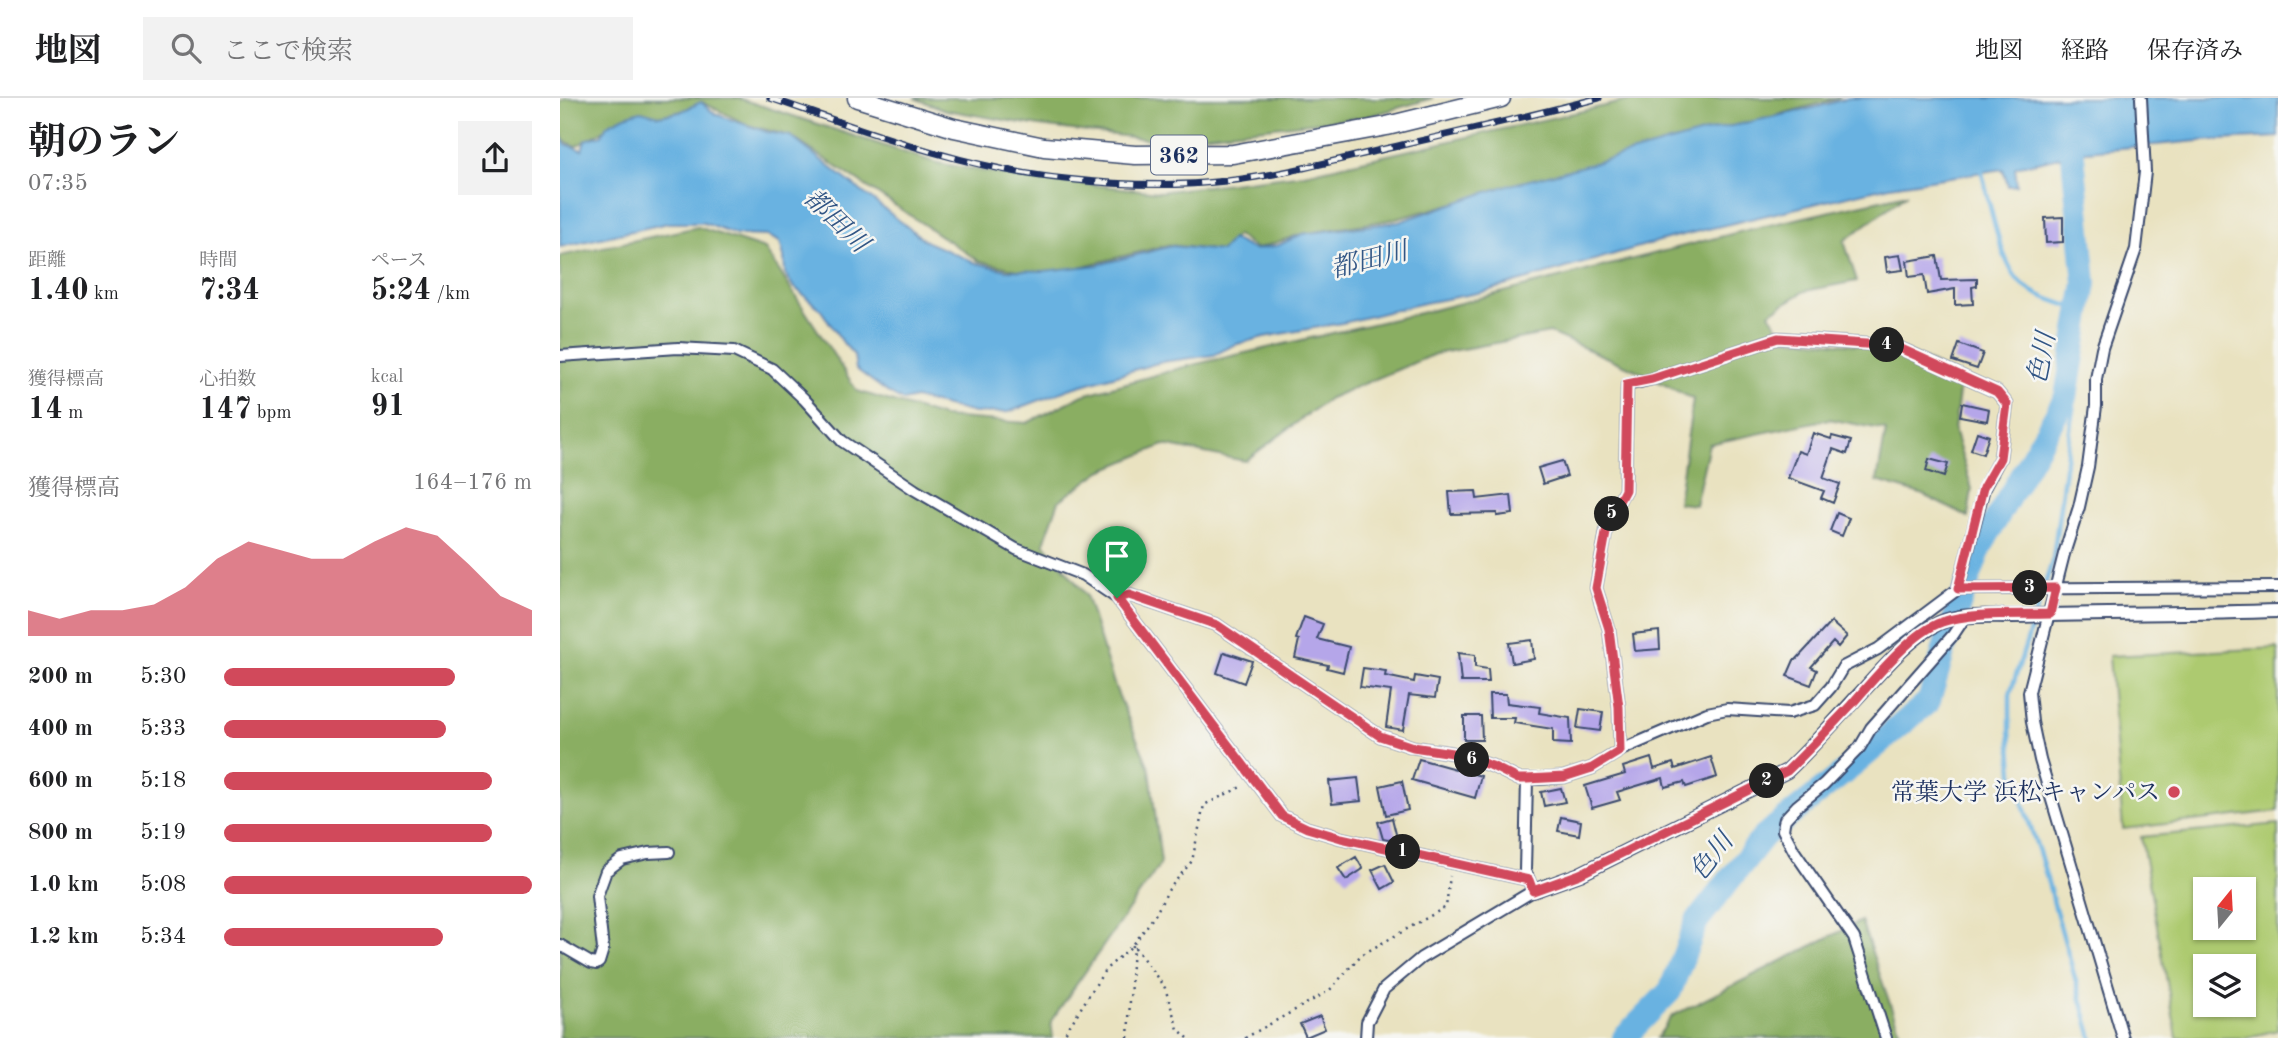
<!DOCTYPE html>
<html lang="ja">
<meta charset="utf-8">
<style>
body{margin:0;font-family:"Old Standard TT","Noto Serif JP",serif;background:#f2f2f2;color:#202124;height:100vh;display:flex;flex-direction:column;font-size:26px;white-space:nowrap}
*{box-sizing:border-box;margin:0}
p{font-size:23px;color:#757577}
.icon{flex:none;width:38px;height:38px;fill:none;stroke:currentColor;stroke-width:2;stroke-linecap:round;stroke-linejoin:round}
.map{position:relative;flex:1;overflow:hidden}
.panel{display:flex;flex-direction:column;background:#fff;width:560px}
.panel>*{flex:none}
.needle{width:46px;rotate:18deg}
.tools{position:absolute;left:1633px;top:779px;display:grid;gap:14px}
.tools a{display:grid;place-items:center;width:63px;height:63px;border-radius:0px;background:#fff;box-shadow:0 2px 5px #0004;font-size:35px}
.pin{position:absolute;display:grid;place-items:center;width:60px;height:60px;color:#fff;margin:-72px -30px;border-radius:50% 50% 50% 0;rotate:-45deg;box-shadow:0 0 7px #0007}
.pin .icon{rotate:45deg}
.km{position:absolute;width:35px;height:35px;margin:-18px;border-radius:50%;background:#222;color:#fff;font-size:19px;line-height:35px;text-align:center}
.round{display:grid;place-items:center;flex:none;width:74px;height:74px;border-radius:0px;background:#f2f2f2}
.summary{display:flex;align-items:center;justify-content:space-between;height:119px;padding:0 28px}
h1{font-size:38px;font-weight:700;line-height:52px}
.figures{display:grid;grid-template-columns:repeat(3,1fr);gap:10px;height:119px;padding:7px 28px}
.figures div{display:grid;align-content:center}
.figures b{font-size:30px;font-weight:700}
.figures small{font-size:19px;font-weight:400}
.figures p{font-size:19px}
.chart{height:196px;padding:14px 28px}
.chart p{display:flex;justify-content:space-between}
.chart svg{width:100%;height:126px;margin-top:7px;fill:#d1495b;opacity:.7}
ul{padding:0 28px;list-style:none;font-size:23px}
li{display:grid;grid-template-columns:112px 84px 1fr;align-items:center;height:52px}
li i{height:18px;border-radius:9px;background:#d1495b}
header{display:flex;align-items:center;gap:42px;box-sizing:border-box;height:98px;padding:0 35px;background:#fff;border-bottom:2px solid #e0e0e0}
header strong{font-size:33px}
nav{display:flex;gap:38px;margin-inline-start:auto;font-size:24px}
.search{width:490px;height:63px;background:#f2f2f2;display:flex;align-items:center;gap:18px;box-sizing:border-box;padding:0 24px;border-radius:0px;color:#757577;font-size:26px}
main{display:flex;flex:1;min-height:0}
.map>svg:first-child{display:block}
.green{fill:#adca70;stroke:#647c67;stroke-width:2;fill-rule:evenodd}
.forest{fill:#8aae62;stroke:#526e60;stroke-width:2}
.water{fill:#69b2e1;stroke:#4270a0;stroke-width:2}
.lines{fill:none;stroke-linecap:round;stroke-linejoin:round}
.stream{stroke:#69b2e1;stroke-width:4.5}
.river{stroke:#69b2e1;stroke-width:24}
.building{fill:#b5a6e9}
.minor-casing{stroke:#3a4a6d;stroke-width:14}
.tertiary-casing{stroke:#3a4a6d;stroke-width:16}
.trunk-casing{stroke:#3a4a6d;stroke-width:21}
.path{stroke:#3a4a6d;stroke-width:2.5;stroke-dasharray:2 5;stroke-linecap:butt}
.minor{stroke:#fff;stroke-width:10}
.tertiary{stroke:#fff;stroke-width:12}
.trunk{stroke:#fff;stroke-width:18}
.rail-casing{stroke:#1b2f5e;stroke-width:7}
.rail{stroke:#f6f6f2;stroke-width:4.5;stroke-dasharray:13;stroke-linecap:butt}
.route-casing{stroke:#fff;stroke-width:14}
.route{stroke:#d1495b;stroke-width:9}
.poi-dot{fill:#d1495b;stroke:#f6f6f2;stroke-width:2.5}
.labels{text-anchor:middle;stroke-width:5;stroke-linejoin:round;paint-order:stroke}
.shield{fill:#f6f6f2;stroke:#5d6b8a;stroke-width:2}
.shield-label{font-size:23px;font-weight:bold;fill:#1b2f5e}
.poi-label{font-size:24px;fill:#1b2f5e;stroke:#f6f6f2;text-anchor:end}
.water-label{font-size:26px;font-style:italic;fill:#325685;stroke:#f6f6f2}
</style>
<header>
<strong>地図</strong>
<div class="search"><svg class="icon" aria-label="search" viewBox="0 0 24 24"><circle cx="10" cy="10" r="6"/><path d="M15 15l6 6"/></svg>ここで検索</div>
<nav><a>地図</a><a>経路</a><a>保存済み</a></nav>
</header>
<main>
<section class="panel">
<div class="summary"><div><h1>朝のラン</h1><p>07:35</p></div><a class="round"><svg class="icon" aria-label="share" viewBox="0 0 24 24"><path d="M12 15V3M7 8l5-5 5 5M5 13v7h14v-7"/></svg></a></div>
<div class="figures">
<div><p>距離</p><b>1.40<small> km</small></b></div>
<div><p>時間</p><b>7:34</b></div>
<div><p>ペース</p><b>5:24<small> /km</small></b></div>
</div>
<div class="figures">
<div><p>獲得標高</p><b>14<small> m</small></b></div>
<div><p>心拍数</p><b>147<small> bpm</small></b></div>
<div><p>kcal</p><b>91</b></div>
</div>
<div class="chart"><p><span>獲得標高</span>164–176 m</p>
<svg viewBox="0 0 160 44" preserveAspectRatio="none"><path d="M0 44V35L10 38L20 35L30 35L40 33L50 27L60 17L70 11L80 14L90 17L100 17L110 11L120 6L130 9L140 19L150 30L160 35V44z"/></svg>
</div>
<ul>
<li><b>200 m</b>5:30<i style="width:75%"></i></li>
<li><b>400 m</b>5:33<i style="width:72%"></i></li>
<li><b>600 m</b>5:18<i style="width:87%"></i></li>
<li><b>800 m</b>5:19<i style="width:87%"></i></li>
<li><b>1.0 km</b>5:08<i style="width:100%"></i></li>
<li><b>1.2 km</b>5:34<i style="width:71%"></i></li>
</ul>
</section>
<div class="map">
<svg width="1718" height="940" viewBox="0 0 1718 940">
<rect width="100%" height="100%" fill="#f6f6f2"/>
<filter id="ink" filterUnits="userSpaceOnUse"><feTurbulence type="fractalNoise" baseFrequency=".0143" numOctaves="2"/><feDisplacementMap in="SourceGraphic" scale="14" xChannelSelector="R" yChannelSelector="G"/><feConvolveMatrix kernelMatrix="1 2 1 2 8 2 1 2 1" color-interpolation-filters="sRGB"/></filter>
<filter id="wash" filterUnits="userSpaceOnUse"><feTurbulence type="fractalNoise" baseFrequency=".00686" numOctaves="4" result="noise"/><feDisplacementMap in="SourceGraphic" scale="28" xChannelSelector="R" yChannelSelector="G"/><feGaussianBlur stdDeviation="1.57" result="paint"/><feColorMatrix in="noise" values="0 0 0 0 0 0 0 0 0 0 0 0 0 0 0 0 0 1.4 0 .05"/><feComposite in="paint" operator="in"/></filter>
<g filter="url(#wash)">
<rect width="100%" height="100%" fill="#e9e2c0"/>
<path class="green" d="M 1718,550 L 1718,713 L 1563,731 L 1549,558 Z
M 1718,726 L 1718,932 L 1684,940 L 1617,940 L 1581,739 ZM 1645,791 L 1684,791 L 1684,830 L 1645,830 ZM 1645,868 L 1684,868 L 1684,906 L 1645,906 Z"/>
<path class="forest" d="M 6,0 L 178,0 L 377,65 L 458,79 L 599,94 L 744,76 L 1080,0 L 1280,0 L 836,121 L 742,136 L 696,151 L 677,137 L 661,153 L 608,147 L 483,178 L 419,163 L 230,38 L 188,27 L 142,4 L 122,13 L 99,18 L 77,14 L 16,48 L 4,43 L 0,31 L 0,4 Z
M 354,0 L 873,0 L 806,19 L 596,42 L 479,28 L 386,12 Z
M 1347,96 L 1284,143 L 1297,183 L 1245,193 L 1209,215 L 1225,240 L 1341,251 L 1401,279 L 1394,332 L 1412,391 L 1408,419 L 1361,396 L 1317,383 L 1326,332 L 1269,321 L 1149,346 L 1135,407 L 1118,405 L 1133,301 L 1078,273 L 990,235 L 875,256 L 770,300 L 685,363 L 604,347 L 541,373 L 499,403 L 484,445 L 526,497 L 555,589 L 590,672 L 601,765 L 491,923 L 493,940 L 0,940 L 0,158 L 138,129 L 205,151 L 297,293 L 383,319 L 467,325 L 523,297 L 628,268 L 869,213 L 1183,133 Z
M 1301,823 L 1342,940 L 1097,940 L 1112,918 Z"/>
<path class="water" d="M 1289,0 L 1718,0 L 1718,39 L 1639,43 L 1526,53 L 1455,69 L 1457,87 L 1448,88 L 1443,71 L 1330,88 L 1110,140 L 923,194 L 859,206 L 787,224 L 704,239 L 674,247 L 654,257 L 601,264 L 509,291 L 449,314 L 414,315 L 355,300 L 343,303 L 327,294 L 296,271 L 294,257 L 284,246 L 260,211 L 233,188 L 225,176 L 224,159 L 220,144 L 208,138 L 176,137 L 144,125 L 108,125 L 0,149 L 0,38 L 5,46 L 22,52 L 25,42 L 42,37 L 47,27 L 65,18 L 81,13 L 99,18 L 120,14 L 141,4 L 155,16 L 207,34 L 230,38 L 367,144 L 416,165 L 447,172 L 484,173 L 537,167 L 612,148 L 661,153 L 672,141 L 694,152 L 719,147 L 742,136 L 839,124 L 942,89 L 1020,69 L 1153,32 L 1257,9 Z"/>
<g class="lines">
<path class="stream" d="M 1420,68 C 1429,98 1439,166 1462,186 C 1478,200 1503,205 1522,213 L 1527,226 L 1511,324 L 1493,461 L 1450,596 L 1450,633 L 1453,676 L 1481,760 L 1532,940"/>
<path class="river" d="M 1064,940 L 1110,893 L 1137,823 L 1204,738 L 1295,666 L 1369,603 L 1388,538 L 1420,450 L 1506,299 L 1525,185 L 1510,26"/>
</g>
<g id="blocks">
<path class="building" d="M 1503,119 L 1503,144 L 1486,145 L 1485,120 Z
M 1340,157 L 1343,172 L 1327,174 L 1325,159 Z
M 1377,158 L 1381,182 L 1417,181 L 1417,188 L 1412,189 L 1413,206 L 1395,207 L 1395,191 L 1367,196 L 1364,177 L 1349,179 L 1347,163 Z
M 1399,246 L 1423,255 L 1417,271 L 1393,263 Z
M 1402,305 L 1429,311 L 1427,323 L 1400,318 Z
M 1417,334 L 1429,338 L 1423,356 L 1411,352 Z
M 1253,335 L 1271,341 L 1272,338 L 1291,343 L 1287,356 L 1273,351 L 1263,380 L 1280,386 L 1273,405 L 1261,400 L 1264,393 L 1228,380 L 1238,353 L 1246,356 Z
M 1369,361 L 1388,366 L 1384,379 L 1366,373 Z
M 1002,363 L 1007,378 L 983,386 L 978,370 Z
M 916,393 L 917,401 L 951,397 L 953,416 L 937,418 L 937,415 L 891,416 L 889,394 Z
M 1277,415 L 1289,420 L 1282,438 L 1270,433 Z
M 744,519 L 763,526 L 757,541 L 789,549 L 783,574 L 767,570 L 768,567 L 735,560 L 739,542 L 736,541 Z
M 1271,524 L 1287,538 L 1278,549 L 1273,544 L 1251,569 L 1257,572 L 1251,587 L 1227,578 L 1234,562 L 1236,562 Z
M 1099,533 L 1100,551 L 1075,553 L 1073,536 Z
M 972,542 L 974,561 L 952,565 L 949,545 Z
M 664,554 L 692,563 L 684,585 L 657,575 Z
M 898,555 L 915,557 L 915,569 L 928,571 L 929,584 L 901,584 Z
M 803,570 L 826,573 L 825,578 L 854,584 L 855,578 L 878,582 L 875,600 L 849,597 L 843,632 L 826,629 L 831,593 L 800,589 Z
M 929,596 L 946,596 L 947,605 L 980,609 L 979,615 L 1010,620 L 1011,646 L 993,645 L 993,631 L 954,625 L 955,620 L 930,620 Z
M 1020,611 L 1043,614 L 1040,633 L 1017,630 Z
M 904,618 L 921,618 L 922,642 L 904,642 Z
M 1151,659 L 1157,679 L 1126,689 L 1124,684 L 1105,689 L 1103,680 L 1057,694 L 1060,702 L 1032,710 L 1025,688 L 1065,676 L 1063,669 L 1091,660 L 1094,671 L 1113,665 L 1115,671 Z
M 859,661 L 921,678 L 915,700 L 852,682 Z
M 798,680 L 801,703 L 772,706 L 769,683 Z
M 842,683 L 848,712 L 826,717 L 820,688 Z
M 1001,690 L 1005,704 L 984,708 L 981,694 Z
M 1001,719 L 1021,723 L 1019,737 L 998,733 Z
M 832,720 L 837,740 L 828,742 L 823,741 L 818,724 Z
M 796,759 L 803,771 L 786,782 L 778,770 Z
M 825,766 L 834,784 L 822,791 L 812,772 Z
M 760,918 L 765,931 L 746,939 L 740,926 Z"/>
</g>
</g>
<g filter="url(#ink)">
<use href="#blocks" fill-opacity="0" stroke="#3a4a6d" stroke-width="2"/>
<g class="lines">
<g class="minor-casing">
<path id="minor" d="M 0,258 L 118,250 L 174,253 L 212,271 L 244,301 L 282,343 L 355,392 L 456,451 L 523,477 L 557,500 L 722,718 L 747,730 L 781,740 L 969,782 L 973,793 L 861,860 L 824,891 L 807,924 L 806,940
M 557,500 L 569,497 L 657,527 L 820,638 L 853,649 L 892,655 L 932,668 L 958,681 L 979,681 L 1004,679 L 1032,670 L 1063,651 L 1147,615 L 1167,611 L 1229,615 L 1255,607 L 1271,589 L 1283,569 L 1318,551 L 1398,491 L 1718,489
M 1060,653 L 1059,609 L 1049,531 L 1036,490 L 1048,423 L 1065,392 L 1067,287 L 1092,281 L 1218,240 L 1335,248 L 1437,294 L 1447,306 L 1440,360 L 1424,390 L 1398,491
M 967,681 L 965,773 L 969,782
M 0,847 L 31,865 L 36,866 L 39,864 L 43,851 L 37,798 L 46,773 L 62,761 L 88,755 L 109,754
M 1326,940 L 1294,840 L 1234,753 L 1223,732 L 1224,725 L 1225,721 L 1237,708 L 1264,686 L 1300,649 L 1311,630 L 1393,537 L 1405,519
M 1563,940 L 1480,662 L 1472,624 L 1469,594 L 1504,456 L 1519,409 L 1528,369 L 1536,308 L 1536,281 L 1542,250 L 1576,151 L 1585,74 L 1581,0"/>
</g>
<g class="tertiary-casing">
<path id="tertiary" d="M 973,793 L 1020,776 L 1227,673 C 1253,648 1276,622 1300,596 C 1323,571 1348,541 1379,525 C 1400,515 1429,518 1452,518 C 1541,515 1629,516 1718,513"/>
</g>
<g class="trunk-casing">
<path id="trunk" d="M 297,0 L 394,30 L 484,49 L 575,57 L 673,56 L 827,28 L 941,0"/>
</g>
<path class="path" d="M 502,940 L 545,872 L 573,847
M 568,940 L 573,847
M 628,940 L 618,931 L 605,890 L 573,847 L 595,817 L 609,791 L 632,763 L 644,707 L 683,688
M 685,940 L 769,893 L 801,857 L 886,809 L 890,778"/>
<use href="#minor" class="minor"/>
<use href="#tertiary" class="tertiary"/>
<use href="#trunk" class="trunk"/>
<g class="rail-casing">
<path id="rail" d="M 210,0 C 306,33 405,71 506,81 C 559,87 613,89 666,83 C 725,77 784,60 842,47 C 908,32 974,17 1039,0"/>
</g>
<use href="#rail" class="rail"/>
</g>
</g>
<g class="lines" filter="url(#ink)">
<g class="route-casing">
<path id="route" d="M 1218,240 L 1335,248 L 1437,294 L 1447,306 L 1440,360 L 1423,390 L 1398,491 L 1496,490 L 1490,516 C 1458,517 1411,514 1382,524 C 1352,534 1312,583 1291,607 C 1270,629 1249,652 1227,673 L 1020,776 L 973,793 L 969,782 L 781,740 L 747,730 L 722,718 L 557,500 L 569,497 L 657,527 L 820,638 L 853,649 L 892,655 L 932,668 L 958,681 L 967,681 L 1004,679 L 1032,670 L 1060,653 L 1059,609 L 1049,531 L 1036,490 L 1048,424 L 1065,392 L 1067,286 L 1092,281 Z"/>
</g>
<use href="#route" class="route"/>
</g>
<circle class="poi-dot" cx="1614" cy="694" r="7"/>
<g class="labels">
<rect class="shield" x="591" y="37.5" width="56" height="39" rx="5"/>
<g class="shield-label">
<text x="619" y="65">362</text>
</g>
<g class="poi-label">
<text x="1600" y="702">常葉大学 浜松キャンパス</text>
</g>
<g class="water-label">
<text transform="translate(277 122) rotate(44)" y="9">都田川</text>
<text transform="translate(809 161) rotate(-14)" y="9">都田川</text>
<text transform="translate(1481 260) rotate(-79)" y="9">色川</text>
<text transform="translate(1151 758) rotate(-52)" y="9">色川</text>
</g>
</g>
</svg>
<div class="tools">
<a><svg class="needle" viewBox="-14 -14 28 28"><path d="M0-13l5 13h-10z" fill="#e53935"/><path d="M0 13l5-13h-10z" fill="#757577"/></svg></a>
<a><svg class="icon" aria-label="layers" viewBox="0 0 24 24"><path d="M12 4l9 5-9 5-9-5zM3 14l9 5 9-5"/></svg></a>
</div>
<div class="pin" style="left:557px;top:500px;background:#1e9e55"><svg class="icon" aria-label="arrive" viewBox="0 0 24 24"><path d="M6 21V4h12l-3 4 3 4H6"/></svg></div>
<b class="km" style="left:843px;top:754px">1</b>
<b class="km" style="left:1207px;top:683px">2</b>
<b class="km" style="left:1470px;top:490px">3</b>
<b class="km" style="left:1327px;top:247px">4</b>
<b class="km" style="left:1052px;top:416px">5</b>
<b class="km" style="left:912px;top:662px">6</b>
</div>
</main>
